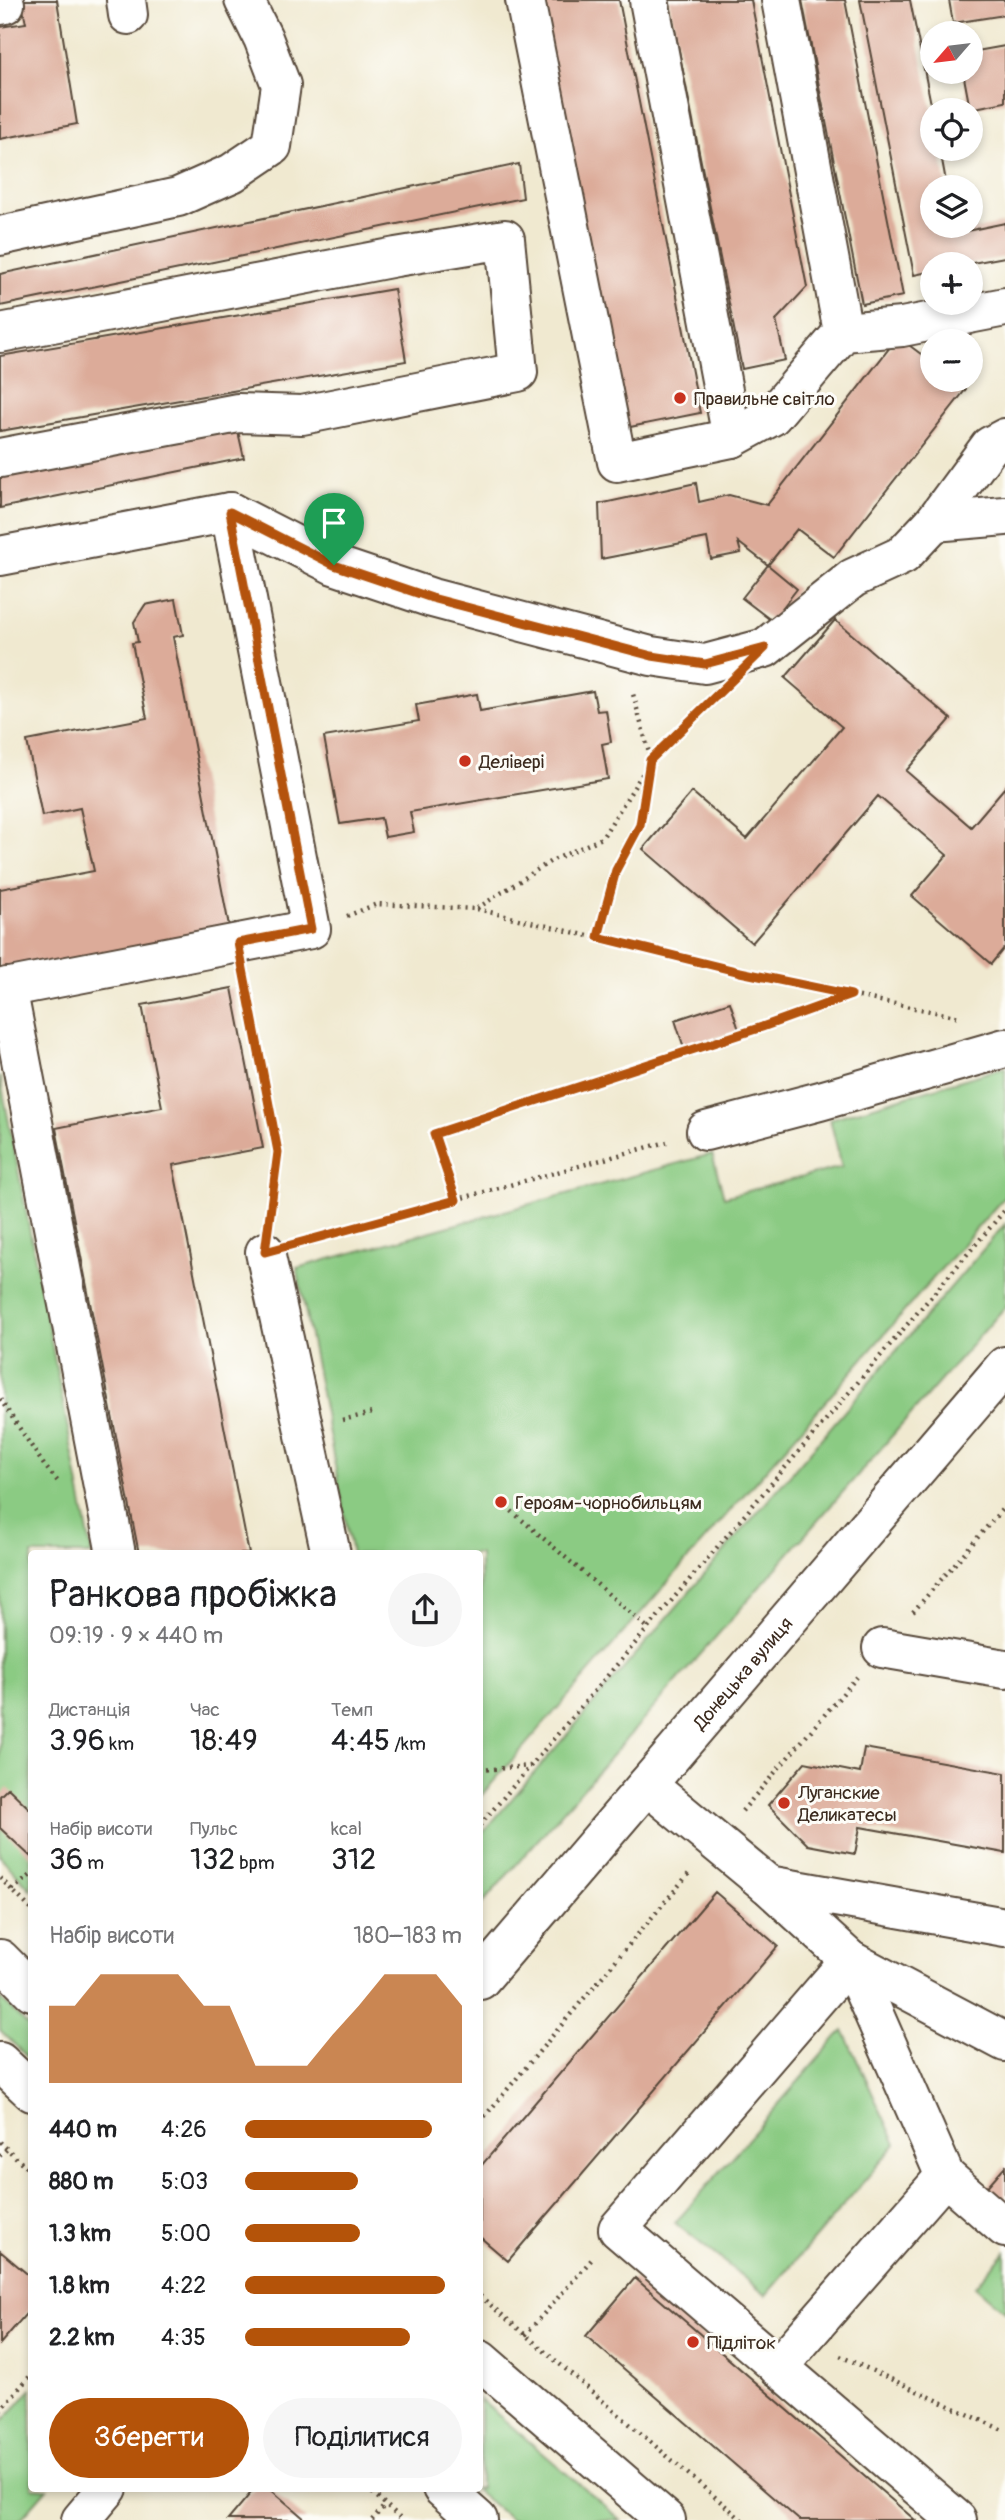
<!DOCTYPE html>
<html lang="uk">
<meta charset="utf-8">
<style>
body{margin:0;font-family:Pangolin,sans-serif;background:#f6f6f6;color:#202124;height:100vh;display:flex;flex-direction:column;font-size:26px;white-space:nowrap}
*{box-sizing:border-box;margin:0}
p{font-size:23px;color:#757577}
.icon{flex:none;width:38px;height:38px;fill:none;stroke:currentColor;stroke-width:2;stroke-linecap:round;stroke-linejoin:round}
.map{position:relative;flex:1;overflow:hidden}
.side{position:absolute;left:28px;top:1550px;width:455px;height:942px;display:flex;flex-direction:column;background:#fff;border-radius:7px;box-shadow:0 4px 10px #0003}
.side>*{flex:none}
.needle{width:46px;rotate:242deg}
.tools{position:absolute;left:920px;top:21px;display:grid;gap:14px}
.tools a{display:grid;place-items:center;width:63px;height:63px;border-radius:50%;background:#fff;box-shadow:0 4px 10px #0003;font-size:35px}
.pin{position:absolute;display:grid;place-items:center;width:60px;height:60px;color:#fff;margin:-72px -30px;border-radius:50% 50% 50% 0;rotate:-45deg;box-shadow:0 0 7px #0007}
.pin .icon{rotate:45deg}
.round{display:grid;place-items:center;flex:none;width:74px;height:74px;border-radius:37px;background:#f6f6f6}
.headline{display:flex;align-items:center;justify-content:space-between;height:119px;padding:0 21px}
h1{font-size:38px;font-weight:600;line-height:52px}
.figures{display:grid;grid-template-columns:repeat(3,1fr);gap:10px;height:119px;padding:7px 21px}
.figures div{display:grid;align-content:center}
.figures b{font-size:30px;font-weight:600}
.figures small{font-size:19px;font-weight:400}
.figures p{font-size:19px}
.chart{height:196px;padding:14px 21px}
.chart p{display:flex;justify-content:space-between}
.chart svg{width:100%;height:126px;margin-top:7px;fill:#b45309;opacity:.7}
.cta{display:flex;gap:14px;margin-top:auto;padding:14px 21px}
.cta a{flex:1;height:80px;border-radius:42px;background:#b45309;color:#fff;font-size:28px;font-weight:600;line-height:80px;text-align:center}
.cta a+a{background:#f6f6f6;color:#202124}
ul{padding:0 21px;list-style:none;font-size:23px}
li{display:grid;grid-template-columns:112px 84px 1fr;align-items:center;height:52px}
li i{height:18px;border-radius:9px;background:#b45309}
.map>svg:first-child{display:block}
.green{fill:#8bcb83;stroke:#637a50;stroke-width:2}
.building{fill:#dcab99}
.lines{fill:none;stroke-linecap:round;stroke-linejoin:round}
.minor-casing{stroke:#564739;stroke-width:42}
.major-casing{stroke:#564739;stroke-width:42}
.path{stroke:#564739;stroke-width:4.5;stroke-dasharray:2 5;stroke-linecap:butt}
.minor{stroke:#fff;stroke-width:38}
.major{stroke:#fff;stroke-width:38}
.route-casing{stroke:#fff;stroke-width:14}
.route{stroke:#b45309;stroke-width:9}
.poi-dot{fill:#c8321e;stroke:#fdfcf7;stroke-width:2.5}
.labels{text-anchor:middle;stroke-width:6;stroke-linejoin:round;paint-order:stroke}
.poi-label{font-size:19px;fill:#3b2a1e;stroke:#fdfcf7;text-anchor:start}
.street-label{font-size:19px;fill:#3b2a1e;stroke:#fdfcf7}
</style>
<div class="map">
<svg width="1005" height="2520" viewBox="0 0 1005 2520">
<rect width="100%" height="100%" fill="#fdfcf7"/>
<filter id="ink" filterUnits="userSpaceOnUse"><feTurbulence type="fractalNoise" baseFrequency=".0143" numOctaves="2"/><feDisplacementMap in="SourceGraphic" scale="14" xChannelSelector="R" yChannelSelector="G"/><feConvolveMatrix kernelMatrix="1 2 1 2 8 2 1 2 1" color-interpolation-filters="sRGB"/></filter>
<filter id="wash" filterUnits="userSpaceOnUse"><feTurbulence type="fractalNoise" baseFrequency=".00686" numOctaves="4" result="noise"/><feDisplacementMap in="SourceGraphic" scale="28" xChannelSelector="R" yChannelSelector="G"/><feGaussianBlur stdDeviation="1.57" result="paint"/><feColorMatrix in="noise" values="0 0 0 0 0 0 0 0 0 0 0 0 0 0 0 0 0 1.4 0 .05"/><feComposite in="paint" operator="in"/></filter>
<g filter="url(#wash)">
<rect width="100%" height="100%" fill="#f0e9d0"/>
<path class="green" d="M 1005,1067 L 1005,1196 L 480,1797 L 480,1554 L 352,1554 L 297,1268 L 712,1154 L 724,1197 L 842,1167 L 830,1119 Z
M 0,1076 L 92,1554 L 32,1554 L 31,1890 L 0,1856 Z
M 1005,1224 L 1005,1307 L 480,1906 L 480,1836 Z
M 0,1998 L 31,2029 L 31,2061 L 0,2030 Z
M 843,2030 L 896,2144 L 766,2295 L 675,2223 Z
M 1005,2252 L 1005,2312 L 975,2286 Z
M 31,2389 L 32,2488 L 47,2489 L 20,2520 L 0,2520 L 0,2425 Z
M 480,2399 L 482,2401 L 621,2520 L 511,2520 L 474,2489 L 480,2488 Z"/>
<g id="blocks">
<path class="building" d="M 21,0 L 57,0 L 77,124 L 0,139 L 0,27 L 26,23 Z
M 535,0 L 619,0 L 700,413 L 620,429 Z
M 669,0 L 751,0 L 807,287 L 776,320 L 785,360 L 742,369 Z
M 802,0 L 845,0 L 903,296 L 862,304 Z
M 860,0 L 910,0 L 933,114 L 933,149 L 940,149 L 947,187 L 933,187 L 933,226 L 955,226 L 957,233 L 1005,223 L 1005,257 L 967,264 L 933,264 L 933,271 L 914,275 Z
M 949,0 L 1005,0 L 1005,15 L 953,23 Z
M 1005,46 L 1005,102 L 970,109 L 963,72 L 971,72 L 971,52 Z
M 519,164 L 523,198 L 0,306 L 0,274 Z
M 394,289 L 406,361 L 0,431 L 0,356 Z
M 898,337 L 933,363 L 933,380 L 954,380 L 966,389 L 834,557 L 797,529 L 768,565 L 738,542 L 741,553 L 711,559 L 707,538 L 601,559 L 599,504 L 696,483 L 699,502 L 729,495 L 767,505 Z
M 237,427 L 244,458 L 0,508 L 0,475 Z
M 768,565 L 797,589 L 772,621 L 742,598 Z
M 176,599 L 183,635 L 173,637 L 230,931 L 0,976 L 0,889 L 94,871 L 80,808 L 42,816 L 27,741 L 147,718 L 132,643 L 138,642 L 134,622 L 145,605 Z
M 835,620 L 951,719 L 906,771 L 971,827 L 1005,787 L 1005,947 L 991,964 L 912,896 L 947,855 L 878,796 L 752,943 L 643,849 L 692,792 L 747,839 L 842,727 L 785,678 Z
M 593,691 L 597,711 L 606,710 L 611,742 L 602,744 L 608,779 L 410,812 L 414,832 L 385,837 L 381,818 L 340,824 L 324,737 L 419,721 L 416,705 L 477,694 L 480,711 Z
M 232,988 L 263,1148 L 173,1165 L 249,1554 L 139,1554 L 56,1128 L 162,1107 L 142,1005 Z
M 730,1002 L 739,1030 L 684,1048 L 675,1020 Z
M 864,1748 L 1005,1773 L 1005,1853 L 860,1827 L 855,1854 L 808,1845 L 768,1805 L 805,1762 L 860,1773 Z
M 8,1788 L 32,1811 L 32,1858 L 0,1828 L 0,1796 Z
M 715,1892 L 778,1946 L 508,2261 L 480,2237 L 480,2167 Z
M 1005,2166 L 1005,2209 L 984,2190 Z
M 0,2251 L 32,2278 L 32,2307 L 0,2344 Z
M 635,2278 L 679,2316 L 915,2520 L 799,2520 L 698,2433 L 586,2336 Z
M 255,2488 L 269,2488 L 306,2520 L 228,2520 Z"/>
</g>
</g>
<g filter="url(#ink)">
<use href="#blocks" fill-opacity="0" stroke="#564739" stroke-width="2"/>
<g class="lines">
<g class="minor-casing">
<g id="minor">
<path d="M 126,0 L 128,15"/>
<path d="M 525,0 L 617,462 L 732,438 L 772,416 L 843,332 L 902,327 L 1005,307"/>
<path d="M 649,0 L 732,438"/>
<path d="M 781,0 L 843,332"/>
<path d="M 0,5 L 5,4"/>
<path d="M 0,236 L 178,197 L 232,173 L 272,146 L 281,85 L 263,38 L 244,0"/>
<path d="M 0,333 L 396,257 L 505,239 L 518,372 L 302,415 L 238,413 L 0,458"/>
<path d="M 230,512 L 334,565 L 432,598 L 651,656 L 705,664 L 765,648 L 853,578 L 903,555 L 934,522 L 990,446 L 1005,438"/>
<path d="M 934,522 L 1005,516"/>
<path d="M 0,556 L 230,512 L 311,929 L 0,989"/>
<path d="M 7,987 L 116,1554"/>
<path d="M 706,1131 L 820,1101 L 1005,1048"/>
<path d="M 265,1252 L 331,1554"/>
<path d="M 882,1648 L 1005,1669"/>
<path d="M 647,1785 L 768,1885 L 850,1960 L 1005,2042"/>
<path d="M 768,1885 L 1005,1927"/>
<path d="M 850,1960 L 618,2229 L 957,2520"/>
<path d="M 850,1960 L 945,2176 L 1005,2228"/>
<path id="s1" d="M 480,1980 L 1005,1366"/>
<path d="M 778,2367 L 945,2176"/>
</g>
</g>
<g class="major-casing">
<path id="major" d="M 0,1959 L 32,1991
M 0,2062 L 32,2092
M 480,2360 L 666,2520
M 442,2488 L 478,2520
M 81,2520 L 108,2488"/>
</g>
<path class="path" d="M 477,909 L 745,974 L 960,1017
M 347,916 L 377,904 L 476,909 L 551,861 L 602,838 L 651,760 L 707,705
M 598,937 L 616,870 L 640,825 L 651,760 L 633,694
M 246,982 L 278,1152 L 270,1215
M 456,1200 L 434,1134 L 762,1027 L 849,996
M 301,1242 L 667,1142
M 0,1399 L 44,1465 L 60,1484
M 342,1420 L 372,1413
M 501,1502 L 648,1628
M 913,1612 L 1005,1506
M 480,1770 L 530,1766
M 742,1811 L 857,1677
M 480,1825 L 1005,1210
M 0,1878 L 32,1910
M 12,1890 L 32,1874
M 480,2122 L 691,1871
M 0,2142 L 32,2173
M 0,2156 L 7,2149
M 480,2296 L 742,2520
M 525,2335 L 593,2258
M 840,2356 L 1005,2431
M 0,2410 L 32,2374
M 367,2488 L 403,2520
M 372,2520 L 385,2505"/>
<use href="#minor" class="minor"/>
<use href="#major" class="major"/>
</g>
</g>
<g class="lines" filter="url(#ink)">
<g class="route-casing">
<path id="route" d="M 230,512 L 334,565 L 432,598 L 652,656 L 705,664 L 765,648 L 650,760 L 640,825 L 616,870 L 598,937 L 740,972 L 851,995 L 762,1027 L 434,1134 L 456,1200 L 265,1252 L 278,1152 L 238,943 L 311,929 Z"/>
</g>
<use href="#route" class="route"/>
</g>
<g class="poi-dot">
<circle cx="680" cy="398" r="7"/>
<circle cx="465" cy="761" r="7"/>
<circle cx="501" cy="1502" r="7"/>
<circle cx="784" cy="1803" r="7"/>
<circle cx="693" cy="2342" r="7"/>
</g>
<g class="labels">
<g class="poi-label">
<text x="694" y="405">Правильне світло</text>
<text x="479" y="768">Делівері</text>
<text x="515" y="1509">Героям-чорнобильцям</text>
<text x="798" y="1799">Луганские<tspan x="798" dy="22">Деликатесы</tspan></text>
<text x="707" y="2349">Підліток</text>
</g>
<g class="street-label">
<text dy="7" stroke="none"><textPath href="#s1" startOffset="404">Донецька вулиця</textPath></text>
</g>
</g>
</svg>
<div class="tools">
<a><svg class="needle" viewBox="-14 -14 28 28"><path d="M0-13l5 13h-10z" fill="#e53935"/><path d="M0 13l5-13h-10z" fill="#757577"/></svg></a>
<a><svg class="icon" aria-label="locate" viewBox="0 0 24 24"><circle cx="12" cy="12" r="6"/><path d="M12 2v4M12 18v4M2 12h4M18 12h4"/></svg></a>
<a><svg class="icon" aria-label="layers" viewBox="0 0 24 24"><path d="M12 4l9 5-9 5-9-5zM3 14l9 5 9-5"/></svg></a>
<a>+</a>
<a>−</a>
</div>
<div class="pin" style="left:334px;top:565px;background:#1e9e55"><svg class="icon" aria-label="arrive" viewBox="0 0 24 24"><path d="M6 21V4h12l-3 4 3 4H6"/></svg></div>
<section class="side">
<div class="headline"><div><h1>Ранкова пробіжка</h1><p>09:19 · 9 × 440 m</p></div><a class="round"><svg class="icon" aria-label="share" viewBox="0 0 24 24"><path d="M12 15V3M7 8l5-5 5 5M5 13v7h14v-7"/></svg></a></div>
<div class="figures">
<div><p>Дистанція</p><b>3.96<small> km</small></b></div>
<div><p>Час</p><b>18:49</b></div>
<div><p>Темп</p><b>4:45<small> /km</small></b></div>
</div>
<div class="figures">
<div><p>Набір висоти</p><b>36<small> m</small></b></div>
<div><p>Пульс</p><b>132<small> bpm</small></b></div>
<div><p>kcal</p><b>312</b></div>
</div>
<div class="chart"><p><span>Набір висоти</span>180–183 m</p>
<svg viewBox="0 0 160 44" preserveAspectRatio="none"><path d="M0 44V17L10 17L20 6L30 6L40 6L50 6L60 17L70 17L80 38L90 38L100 38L110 27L120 17L130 6L140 6L150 6L160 17V44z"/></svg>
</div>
<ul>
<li><b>440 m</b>4:26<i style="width:86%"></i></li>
<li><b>880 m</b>5:03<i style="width:52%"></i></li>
<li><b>1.3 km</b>5:00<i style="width:53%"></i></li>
<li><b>1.8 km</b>4:22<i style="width:92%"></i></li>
<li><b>2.2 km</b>4:35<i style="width:76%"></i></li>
</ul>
<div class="cta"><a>Зберегти</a><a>Поділитися</a></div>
</section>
</div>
